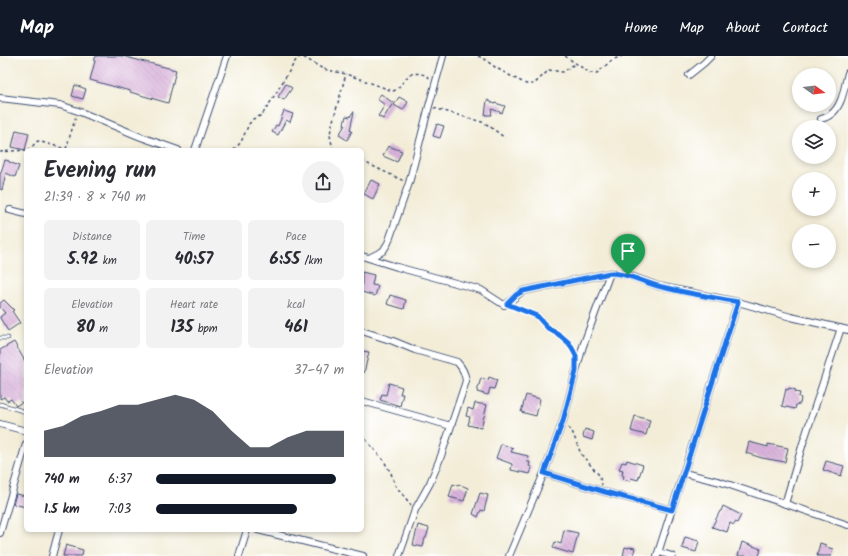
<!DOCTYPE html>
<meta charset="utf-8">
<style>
body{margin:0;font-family:Kalam,sans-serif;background:#f2f2f3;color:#2b2b33;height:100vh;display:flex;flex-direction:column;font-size:15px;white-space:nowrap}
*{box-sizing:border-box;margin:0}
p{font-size:13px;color:#7c7c81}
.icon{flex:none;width:22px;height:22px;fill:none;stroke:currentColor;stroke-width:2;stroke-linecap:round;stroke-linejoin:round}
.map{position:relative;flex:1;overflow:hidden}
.drawer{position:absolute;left:24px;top:92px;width:340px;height:384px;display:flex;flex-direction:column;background:#fff;border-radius:6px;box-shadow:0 2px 6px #0003}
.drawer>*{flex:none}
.needle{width:26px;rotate:105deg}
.tools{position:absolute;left:792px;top:12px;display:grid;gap:8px}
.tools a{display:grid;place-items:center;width:44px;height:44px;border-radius:50%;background:#fff;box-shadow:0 2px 6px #0003;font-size:20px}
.pin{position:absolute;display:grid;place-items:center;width:34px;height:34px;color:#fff;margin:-41px -17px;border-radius:50% 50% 50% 0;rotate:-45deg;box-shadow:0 0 4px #0007}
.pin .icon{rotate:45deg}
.round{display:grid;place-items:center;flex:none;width:42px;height:42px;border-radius:21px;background:#f2f2f3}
.overview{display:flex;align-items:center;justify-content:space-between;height:68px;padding:0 20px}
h1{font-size:22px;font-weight:800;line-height:30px}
.metrics{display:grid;grid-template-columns:repeat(3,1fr);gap:6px;height:68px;padding:4px 20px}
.metrics div{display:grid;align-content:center;border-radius:6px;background:#f2f2f3;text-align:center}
.metrics b{font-size:17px;font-weight:800}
.metrics small{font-size:11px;font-weight:400}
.metrics p{font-size:11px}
.chart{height:112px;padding:8px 20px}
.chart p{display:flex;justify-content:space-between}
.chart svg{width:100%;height:72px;margin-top:4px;fill:#111827;opacity:.7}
ul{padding:0 20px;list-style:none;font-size:13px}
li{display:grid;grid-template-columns:64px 48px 1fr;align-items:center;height:30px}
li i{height:10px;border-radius:5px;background:#111827}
header{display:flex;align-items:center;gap:24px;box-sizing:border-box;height:56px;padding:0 20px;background:#111827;color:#fff}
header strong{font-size:19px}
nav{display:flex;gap:22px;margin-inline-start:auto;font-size:14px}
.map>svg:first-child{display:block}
.building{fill:url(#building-back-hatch)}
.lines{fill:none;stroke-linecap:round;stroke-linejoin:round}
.service-casing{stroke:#3b4c70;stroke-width:4.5}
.minor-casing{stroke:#3b4c70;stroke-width:8}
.path{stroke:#3b4c70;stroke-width:1.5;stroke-dasharray:3 3;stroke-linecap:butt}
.service{stroke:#fff;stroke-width:3}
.minor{stroke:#fff;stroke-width:6}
.route-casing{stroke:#fff;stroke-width:8}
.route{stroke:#1a73e8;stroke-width:5}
</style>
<header>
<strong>Map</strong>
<nav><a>Home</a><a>Map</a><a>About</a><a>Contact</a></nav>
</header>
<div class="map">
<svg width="848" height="500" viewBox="0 0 848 500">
<defs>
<pattern id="building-back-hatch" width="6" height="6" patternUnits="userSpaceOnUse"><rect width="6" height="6" fill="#d9b3db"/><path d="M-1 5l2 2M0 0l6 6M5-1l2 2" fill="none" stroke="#ba9abe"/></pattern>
</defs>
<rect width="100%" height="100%" fill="#fff"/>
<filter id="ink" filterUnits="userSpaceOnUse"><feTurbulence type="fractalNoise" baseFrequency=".025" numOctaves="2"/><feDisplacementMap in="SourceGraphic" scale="8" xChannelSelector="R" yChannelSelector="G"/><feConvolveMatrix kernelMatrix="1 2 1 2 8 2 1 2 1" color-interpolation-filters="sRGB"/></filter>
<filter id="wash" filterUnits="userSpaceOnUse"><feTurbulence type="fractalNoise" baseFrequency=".012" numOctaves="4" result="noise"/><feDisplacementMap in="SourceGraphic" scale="16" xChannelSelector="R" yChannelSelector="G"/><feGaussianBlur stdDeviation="0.9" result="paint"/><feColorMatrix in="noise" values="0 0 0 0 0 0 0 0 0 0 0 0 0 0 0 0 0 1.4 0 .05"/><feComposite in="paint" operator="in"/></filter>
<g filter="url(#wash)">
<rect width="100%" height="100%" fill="#f3edd8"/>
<g id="blocks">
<path class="building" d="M 96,0 L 122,0 L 176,14 L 168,47 L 130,36 L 130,35 L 90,24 L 95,5 L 94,5 Z
M 286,28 L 292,32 L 284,44 L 278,41 Z
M 75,29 L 86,33 L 83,43 L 72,40 Z
M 381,38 L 393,47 L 383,63 L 378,60 L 385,49 L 377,43 Z
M 399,41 L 408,46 L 403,54 L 394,49 Z
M 487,44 L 495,48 L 495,47 L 505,50 L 502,57 L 492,53 L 491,59 L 485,59 Z
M 284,55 L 293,58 L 290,66 L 286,64 L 278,79 L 272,76 L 276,69 L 278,70 Z
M 353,56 L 354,56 L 350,74 L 352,75 L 347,84 L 339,79 L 345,69 L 344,68 L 346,60 L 350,61 Z
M 437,68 L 444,70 L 440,82 L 433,80 Z
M 16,74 L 29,77 L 25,94 L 12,91 Z
M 388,90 L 402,95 L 397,106 L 383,100 Z
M 5,104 L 9,105 L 9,106 L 19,110 L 15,121 L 6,117 L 2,134 L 0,133 L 0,119 Z
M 371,124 L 380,128 L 373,143 L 364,138 Z
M 362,216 L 374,219 L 372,229 L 378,230 L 375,240 L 362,236 Z
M 390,239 L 406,244 L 404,253 L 387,248 Z
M 4,244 L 14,254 L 12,255 L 20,267 L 8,275 L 0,262 L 0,261 L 5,257 L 0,251 L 0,247 Z
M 14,286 L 26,307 L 26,353 L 22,346 L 16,350 L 11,343 L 7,345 L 4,341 L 0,343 L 0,294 Z
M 362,295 L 369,296 L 364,317 L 362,316 Z
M 489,321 L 497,324 L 494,333 L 490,332 L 488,339 L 477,336 L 481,322 L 488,324 Z
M 389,327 L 402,331 L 400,338 L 403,338 L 400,350 L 380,344 L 382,338 L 386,339 Z
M 789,332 L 796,334 L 795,336 L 800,337 L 799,341 L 801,342 L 800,348 L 798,348 L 797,349 L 796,349 L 795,353 L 782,350 L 786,333 L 788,334 Z
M 526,339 L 540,343 L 536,360 L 521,356 Z
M 475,347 L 487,349 L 481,372 L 468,369 L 470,361 L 466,360 L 468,352 L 473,354 Z
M 635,360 L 650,364 L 646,379 L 631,375 Z
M 585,373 L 594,376 L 592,384 L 583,381 Z
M 749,386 L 768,391 L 768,388 L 788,392 L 785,406 L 762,402 L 746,397 Z
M 501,388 L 513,392 L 511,396 L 528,400 L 527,406 L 530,406 L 529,410 L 532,411 L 530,418 L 511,414 L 512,408 L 496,402 Z
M 627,404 L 643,409 L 638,424 L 631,422 L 630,425 L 623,423 L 624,420 L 622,419 L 623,414 L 619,413 L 622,406 L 626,407 Z
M 826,405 L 844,410 L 841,420 L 823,414 Z
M 453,428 L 458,430 L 458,428 L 468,432 L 464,445 L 449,441 Z
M 480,437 L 488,439 L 484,455 L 481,454 L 478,461 L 473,458 Z
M 16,438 L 26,440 L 26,451 L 13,448 Z
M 723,450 L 741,459 L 737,467 L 735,466 L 734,469 L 730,467 L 727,476 L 712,471 L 720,455 L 721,455 Z
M 418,469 L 429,472 L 426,482 L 425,482 L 423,491 L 413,489 Z
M 564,474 L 578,477 L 573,498 L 553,492 L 555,486 L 561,488 Z
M 685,481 L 699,485 L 696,496 L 682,492 Z
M 742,486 L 761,493 L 759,500 L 738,500 Z
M 820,487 L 826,489 L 826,491 L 833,493 L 831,500 L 817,500 Z
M 66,489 L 83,494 L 82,500 L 63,500 Z
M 625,491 L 629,492 L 629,491 L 635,492 L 633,500 L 623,500 Z"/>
</g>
</g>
<g filter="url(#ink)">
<use href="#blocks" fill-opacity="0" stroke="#3b4c70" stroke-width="1"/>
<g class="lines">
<g class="service-casing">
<path id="service" d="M 0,282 L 8,282
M 0,348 L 26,356"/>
</g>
<g class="minor-casing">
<path id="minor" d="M 689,19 L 704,7 L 711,0
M 0,42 L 60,49 L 78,55 L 141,81 L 178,94
M 821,63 C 824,62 828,61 830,59 C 843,50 844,31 848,17
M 195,94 L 227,0
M 10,154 L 26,158
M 362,200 L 397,211 L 481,234 L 504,249 C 510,247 516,239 523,235 L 610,217 L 618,217 L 628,219 L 658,230 L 738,246 L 791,261 L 848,274
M 369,202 L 383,195 L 388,187 L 409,127 L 429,50 L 443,0
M 362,275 L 393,285 L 415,294 L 457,306 C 463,312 465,317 466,325 L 441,400 L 430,427 L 415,454 L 406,480 L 399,500
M 362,345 L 451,370
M 0,368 L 26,375
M 544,417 L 563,365 L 576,315 L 583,290 L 610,217
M 684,417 L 721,426 L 848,469
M 785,448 L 803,387 L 841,272
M 258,474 L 363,500
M 0,477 L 26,388
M 659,496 L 672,500
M 52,500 L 59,474
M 239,500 L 247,474
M 509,500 L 544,417 L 605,436 L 672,454
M 657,500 L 738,246"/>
</g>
<path class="path" d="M 478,0 C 486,3 492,10 500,14 C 508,19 517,23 526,28 L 534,28 L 549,14 L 563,16 L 576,7
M 565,0 L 590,17 L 597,17 L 612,4 L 622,0
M 434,52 L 482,66 L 488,69 L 505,82
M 66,93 L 76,60
M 28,94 L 31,92 L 36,86 L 38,85 L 66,93
M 234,94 L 241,86 L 249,68 L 253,63 L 260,60 L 265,55 L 296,4 L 299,1 L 305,2 L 323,13 L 346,18 L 393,35 L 396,34 L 410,18 C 420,17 423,17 431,23
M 333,94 L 330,79 L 331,72 L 346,18
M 0,96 L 26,94
M 362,105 L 404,125
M 514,250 L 537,260 L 548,272 L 561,280 L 569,287 L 575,297
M 568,372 L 572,375 L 581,398 L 599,419 L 602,429
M 362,379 L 384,405 L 391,417 L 395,429 L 411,449"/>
<use href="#service" class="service"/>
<use href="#minor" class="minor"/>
</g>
</g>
<g class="lines" filter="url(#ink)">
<g class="route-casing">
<path id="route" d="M 610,217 C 628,217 642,226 658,230 C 684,237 712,241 738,246 L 672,454 L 605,436 L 544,417 L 563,365 L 576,315 L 576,300 L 574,296 L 569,287 L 561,280 L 548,272 L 537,260 L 507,248 L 516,239 L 523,235 Z"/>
</g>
<use href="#route" class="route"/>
</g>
</svg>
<div class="tools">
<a><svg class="needle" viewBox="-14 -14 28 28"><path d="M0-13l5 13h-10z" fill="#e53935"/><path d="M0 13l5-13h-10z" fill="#7c7c81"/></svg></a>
<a><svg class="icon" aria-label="layers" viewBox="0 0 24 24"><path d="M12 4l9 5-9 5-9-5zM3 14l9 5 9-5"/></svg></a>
<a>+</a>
<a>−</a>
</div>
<div class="pin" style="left:628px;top:219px;background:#1e9e55"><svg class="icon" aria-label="arrive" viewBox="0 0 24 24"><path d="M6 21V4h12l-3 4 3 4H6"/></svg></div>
<section class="drawer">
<div class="overview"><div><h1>Evening run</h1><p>21:39 · 8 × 740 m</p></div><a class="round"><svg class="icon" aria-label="share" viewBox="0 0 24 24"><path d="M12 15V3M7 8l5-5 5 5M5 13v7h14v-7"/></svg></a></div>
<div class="metrics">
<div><p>Distance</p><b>5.92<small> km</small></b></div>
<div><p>Time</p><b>40:57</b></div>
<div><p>Pace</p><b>6:55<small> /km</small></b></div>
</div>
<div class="metrics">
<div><p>Elevation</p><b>80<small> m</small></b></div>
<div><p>Heart rate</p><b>135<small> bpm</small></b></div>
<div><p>kcal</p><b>461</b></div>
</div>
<div class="chart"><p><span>Elevation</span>37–47 m</p>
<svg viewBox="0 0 160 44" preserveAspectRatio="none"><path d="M0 44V28L10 25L20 19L30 16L40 12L50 12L60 9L70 6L80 9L90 16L100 28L110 38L120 38L130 32L140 28L150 28L160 28V44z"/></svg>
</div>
<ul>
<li><b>740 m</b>6:37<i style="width:96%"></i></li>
<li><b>1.5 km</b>7:03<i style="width:75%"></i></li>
</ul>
</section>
</div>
